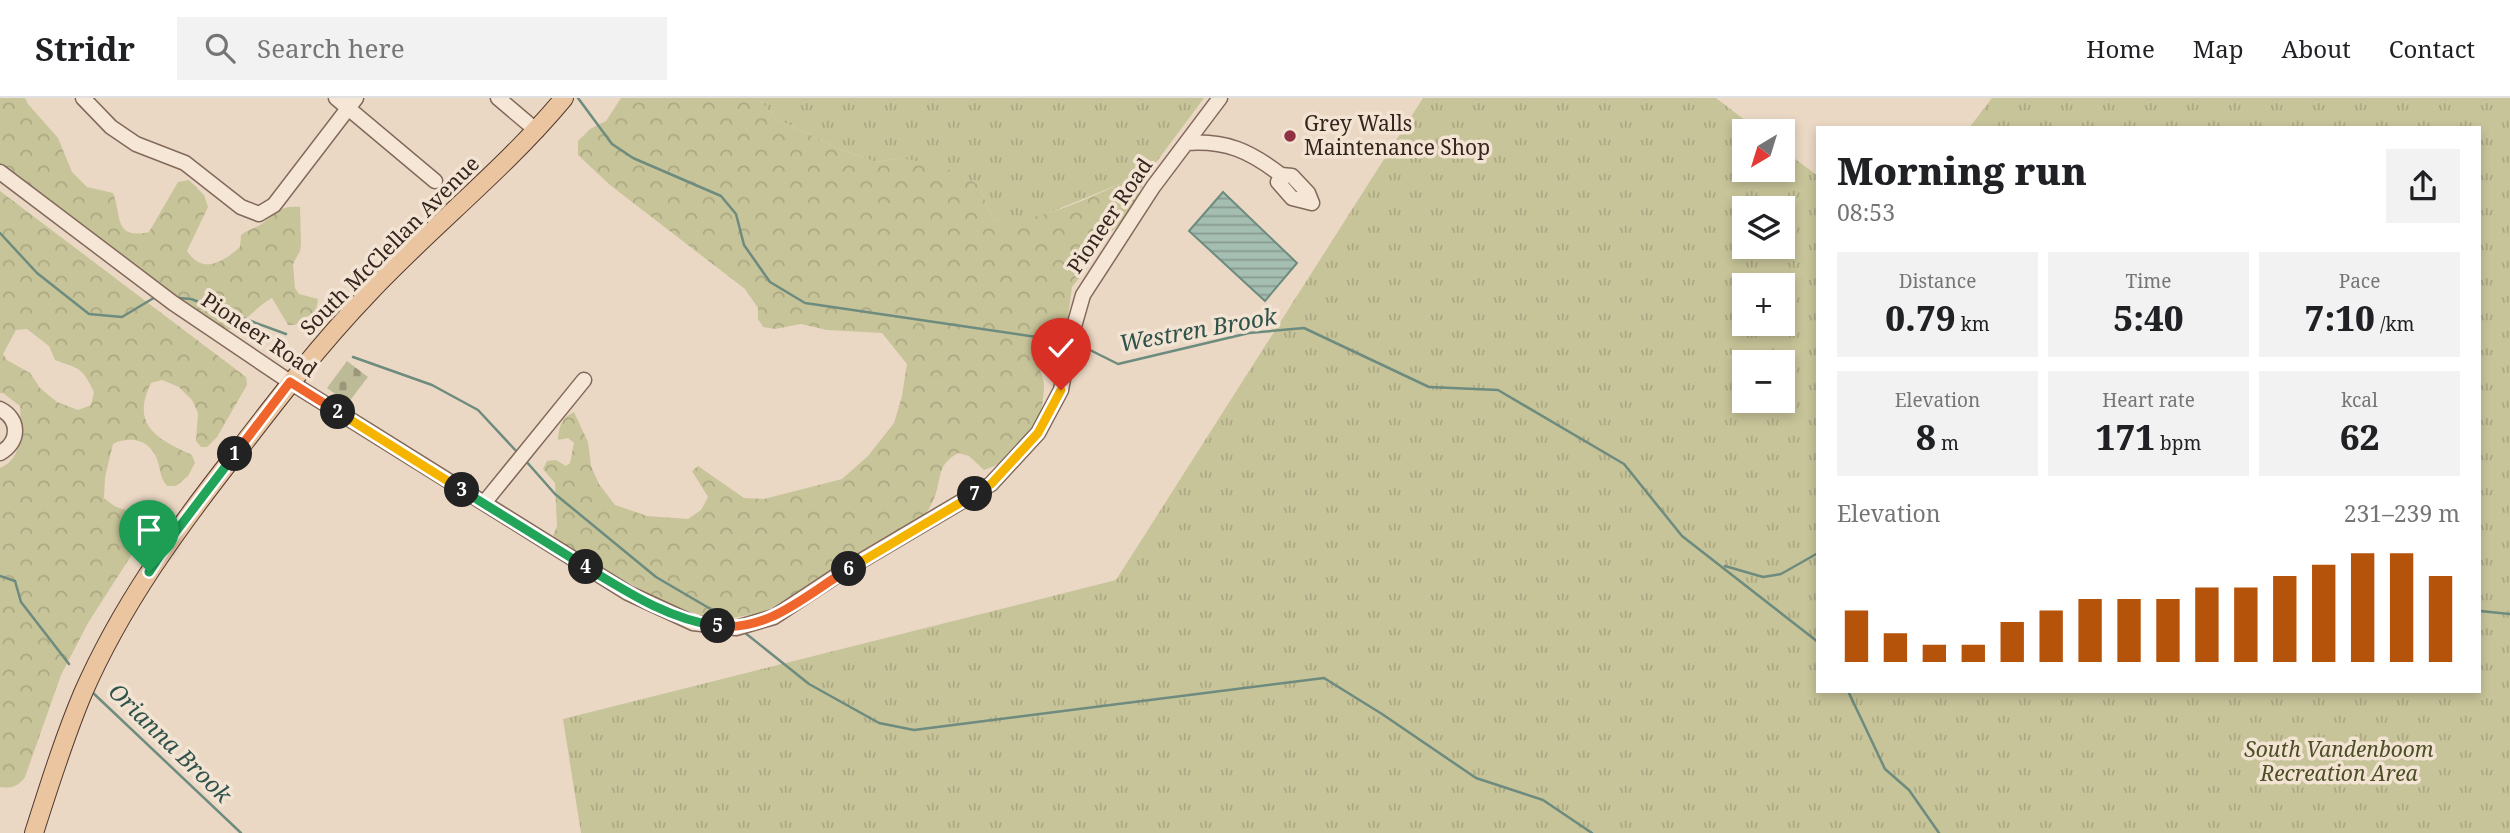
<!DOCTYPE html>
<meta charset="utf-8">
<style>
body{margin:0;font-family:"Noto Serif",serif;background:#f2f2f2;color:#202124;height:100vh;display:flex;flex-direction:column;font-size:26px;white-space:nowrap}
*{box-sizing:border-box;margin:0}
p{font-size:23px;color:#757577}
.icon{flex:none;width:38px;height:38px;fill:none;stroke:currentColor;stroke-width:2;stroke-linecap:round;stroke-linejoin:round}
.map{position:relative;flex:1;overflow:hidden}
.side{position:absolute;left:1816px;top:28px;width:665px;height:567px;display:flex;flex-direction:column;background:#fff;border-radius:0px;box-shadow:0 4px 10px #0003}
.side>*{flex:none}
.needle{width:46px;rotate:218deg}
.fabs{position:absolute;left:1732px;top:21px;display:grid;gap:14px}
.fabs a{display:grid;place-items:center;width:63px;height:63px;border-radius:0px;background:#fff;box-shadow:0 4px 10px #0003;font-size:35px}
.pin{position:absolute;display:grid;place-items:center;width:60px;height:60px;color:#fff;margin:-72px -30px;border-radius:50% 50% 50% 0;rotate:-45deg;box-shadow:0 0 7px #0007}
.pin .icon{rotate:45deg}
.km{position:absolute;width:35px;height:35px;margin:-18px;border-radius:50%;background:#222;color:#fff;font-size:19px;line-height:35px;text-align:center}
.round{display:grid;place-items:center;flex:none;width:74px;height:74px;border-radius:0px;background:#f2f2f2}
.headline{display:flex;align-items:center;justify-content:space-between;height:119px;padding:0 21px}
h1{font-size:38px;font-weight:800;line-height:52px}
.figures{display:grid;grid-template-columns:repeat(3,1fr);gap:10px;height:119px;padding:7px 21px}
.figures div{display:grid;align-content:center;border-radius:0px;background:#f2f2f2;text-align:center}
.figures b{font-size:35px;font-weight:800}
.figures small{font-size:19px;font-weight:400}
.figures p{font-size:19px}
.chart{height:196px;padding:14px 21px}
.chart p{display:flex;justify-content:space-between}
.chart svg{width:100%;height:126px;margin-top:7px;stroke:#b45309;stroke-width:6}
header{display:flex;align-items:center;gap:42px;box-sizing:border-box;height:98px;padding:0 35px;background:#fff;border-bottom:2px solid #e0e0e0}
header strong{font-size:33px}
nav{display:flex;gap:38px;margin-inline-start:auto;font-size:24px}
.search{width:490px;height:63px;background:#f2f2f2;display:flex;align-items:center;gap:18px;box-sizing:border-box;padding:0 24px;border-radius:0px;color:#757577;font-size:26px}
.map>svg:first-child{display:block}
.grass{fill:url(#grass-tufts);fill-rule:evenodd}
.forest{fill:url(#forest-crowns);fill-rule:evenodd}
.cemetery{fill:url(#cemetery-stones)}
.water{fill:url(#water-rules);stroke:#6d8b7e;stroke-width:2}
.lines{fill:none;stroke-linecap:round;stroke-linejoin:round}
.stream{stroke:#6d8b7e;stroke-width:2.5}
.minor-casing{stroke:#83695c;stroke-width:17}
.major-casing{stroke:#513930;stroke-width:20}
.minor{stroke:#f6e6d6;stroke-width:14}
.major{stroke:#ebc59f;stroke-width:18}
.split-1-casing{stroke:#fff;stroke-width:14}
.split-2-casing{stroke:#fff;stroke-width:14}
.split-3-casing{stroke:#fff;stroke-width:14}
.split-4-casing{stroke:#fff;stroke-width:14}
.split-5-casing{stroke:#fff;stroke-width:14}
.split-6-casing{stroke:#fff;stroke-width:14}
.split-7-casing{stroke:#fff;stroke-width:14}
.split-8-casing{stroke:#fff;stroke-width:14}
.split-1{stroke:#22a559;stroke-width:9}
.split-2{stroke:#f0652b;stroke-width:9}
.split-3{stroke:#f5b400;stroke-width:9}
.split-4{stroke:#22a559;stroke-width:9}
.split-5{stroke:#22a559;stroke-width:9}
.split-6{stroke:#f0652b;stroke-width:9}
.split-7{stroke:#f5b400;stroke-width:9}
.split-8{stroke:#f5b400;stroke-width:9}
.poi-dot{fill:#8d3143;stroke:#f2e3d3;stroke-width:2.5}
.labels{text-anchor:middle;stroke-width:7;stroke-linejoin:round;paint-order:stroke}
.poi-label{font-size:21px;fill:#34251f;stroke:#f2e3d3;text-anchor:start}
.street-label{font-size:21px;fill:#34251f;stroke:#f2e3d3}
.park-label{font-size:21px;font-style:italic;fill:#4d4f27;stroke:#f2e3d3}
.water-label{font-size:23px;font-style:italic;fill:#2f534a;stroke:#f2e3d3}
</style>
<header>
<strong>Stridr</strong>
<div class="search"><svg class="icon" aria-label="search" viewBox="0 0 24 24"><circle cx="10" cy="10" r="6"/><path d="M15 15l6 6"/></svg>Search here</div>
<nav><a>Home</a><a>Map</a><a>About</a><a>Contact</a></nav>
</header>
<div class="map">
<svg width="2510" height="735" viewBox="0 0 2510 735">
<defs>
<pattern id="grass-tufts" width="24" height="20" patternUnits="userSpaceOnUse" patternTransform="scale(1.75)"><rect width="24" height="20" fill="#c7c499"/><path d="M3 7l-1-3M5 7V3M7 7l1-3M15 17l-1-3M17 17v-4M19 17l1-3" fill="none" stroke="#aca883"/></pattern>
<pattern id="forest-crowns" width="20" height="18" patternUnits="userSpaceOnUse" patternTransform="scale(1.75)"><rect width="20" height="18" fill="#c7c499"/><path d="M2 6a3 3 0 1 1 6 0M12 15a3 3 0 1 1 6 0" fill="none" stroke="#aca883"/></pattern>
<pattern id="cemetery-stones" width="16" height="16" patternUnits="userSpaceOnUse" patternTransform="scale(1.75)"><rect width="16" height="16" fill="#bdba97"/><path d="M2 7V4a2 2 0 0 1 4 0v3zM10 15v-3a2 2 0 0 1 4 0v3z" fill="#9a977b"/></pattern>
<pattern id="water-rules" width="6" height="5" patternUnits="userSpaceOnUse" patternTransform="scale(1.75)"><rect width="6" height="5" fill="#a5beb2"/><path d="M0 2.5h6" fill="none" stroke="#879a90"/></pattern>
</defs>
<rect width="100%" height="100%" fill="#ead8c4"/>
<path class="grass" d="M 758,0 L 1204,0 L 1149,74 L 1034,121 L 1009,124 L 993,122 L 979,88 L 900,60 L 876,64 L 839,51 L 775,20 Z
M 1423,0 L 1716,0 L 1759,33 L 1745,33 L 1745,72 L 1783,72 L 1783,52 L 1818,78 L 1818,593 L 2480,593 L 2480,30 L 1969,30 L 1992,0 L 2510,0 L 2510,735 L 581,735 L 563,621 L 1116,482 ZM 1783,110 L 1783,149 L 1745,149 L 1745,110 ZM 1745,187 L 1783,187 L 1783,226 L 1745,226 ZM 1783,264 L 1783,303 L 1745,303 L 1745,264 Z"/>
<path class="forest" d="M 0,0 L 25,0 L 28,6 L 58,40 L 72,74 L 87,89 L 113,95 C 122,117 113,142 149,134 L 178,84 L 189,82 L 204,97 L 208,109 L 187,153 C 203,177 223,164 240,149 L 241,137 C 248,132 256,130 263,125 C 277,114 280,107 300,109 L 301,146 L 300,153 L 293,166 L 295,190 L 299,196 L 318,201 L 316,213 L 295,227 L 288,227 L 272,200 C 255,209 246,225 228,232 L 190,211 L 0,69 Z
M 621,0 L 758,0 L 775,20 L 839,51 L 876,64 L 900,60 L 928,65 L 962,76 L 979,88 L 993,122 C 1039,129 1104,91 1149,74 L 1133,106 L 1118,128 L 1100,143 L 1090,166 L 1072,189 L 1066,234 L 1055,245 L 1036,251 C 1035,267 1044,275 1044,288 C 1044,298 1041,317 1037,326 C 1029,347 1004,366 984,372 L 969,358 L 958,355 C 938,367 942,375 936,395 C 934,402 929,410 926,417 L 796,500 L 760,515 L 721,522 L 690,514 L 660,502 L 625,483 L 563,446 L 553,438 L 557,428 L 555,385 L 543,371 L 547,363 L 556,362 L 566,368 L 570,365 L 574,345 L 568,340 L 558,342 C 559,329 561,320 574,314 L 588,344 L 591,368 L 599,386 L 615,407 L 647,418 L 688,421 L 701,412 L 708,399 L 692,373 L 698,368 L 744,400 L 764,401 L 842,381 L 868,358 L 894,325 L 902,298 L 907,266 L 882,235 L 827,232 L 801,226 L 775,231 L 763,229 L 758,221 L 758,210 L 745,191 L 610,87 L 578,57 L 578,43 L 590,31 L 606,23 Z
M 0,93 L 246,279 L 247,287 L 217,339 L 207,349 L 201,349 L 196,343 L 198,315 L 192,302 L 179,289 L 162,282 L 151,285 C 130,328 158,341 192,357 L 195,365 L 188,378 L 176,388 L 167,388 C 161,381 161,376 159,368 C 154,344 134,336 113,346 L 105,379 L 104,400 C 127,420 131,407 154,416 L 152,425 L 88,525 L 61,577 L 25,679 C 19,688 11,691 0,689 L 0,370 C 24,360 21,331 20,308 L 3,295 L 0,295 ZM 27,231 L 49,248 L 55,262 C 81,272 81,268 94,294 L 91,307 L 78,312 L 57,304 L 40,290 L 30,275 L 7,262 L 3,256 L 16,232 Z"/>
<path class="cemetery" d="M 347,263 L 368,279 L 348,305 L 327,290 Z"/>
<path class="water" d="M 1223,94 L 1297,165 L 1265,203 L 1189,133 Z"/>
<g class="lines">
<path class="stream" d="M 578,0 L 612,46 L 633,60 L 721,98 L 736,116 L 744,147 L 770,184 L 805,205 L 1064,243
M 0,135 L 37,175 L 89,216 L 122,219 L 157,198
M 179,200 L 191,201 L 286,236
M 1074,244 L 1118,266 L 1249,235 L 1304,230 L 1429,289 L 1498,292 L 1624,366 L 1682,438 L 1818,544
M 353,259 L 432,287 L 478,312 L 518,355
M 525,362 L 555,396 L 656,479 L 731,523
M 1725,468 L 1763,479 L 1781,476 L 1818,455
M 0,478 L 15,483 L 21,504 L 69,566
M 2480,513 L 2510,516
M 744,534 L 809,586 L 879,625 L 914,632 L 1324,580 L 1382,616 L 1476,680 L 1543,702 L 1592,735
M 91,593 L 241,735
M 1848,593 L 1885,671 L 1909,692 L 1939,735"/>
<g class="minor-casing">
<path id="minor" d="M 83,0 L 111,29 L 136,46 L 185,65 L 241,109 L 259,116 L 274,107 L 356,0
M 336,0 L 435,83
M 498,0 L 537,33
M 1186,45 C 1226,42 1250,53 1281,77 L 1278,84 L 1292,100 L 1312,105 L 1308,95 L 1292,78 L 1281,77
M 0,74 L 173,205 L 290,284 L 628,495 L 693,525 L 736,530 L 774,519 L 839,476 L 991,386 L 1038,335 L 1061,292 L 1071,239 L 1083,197 L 1153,89 L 1220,0
M 0,311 C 20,321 20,344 0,355
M 484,405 L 584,282"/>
</g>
<g class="major-casing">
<path id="major" d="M 34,735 C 49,688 64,640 83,595 C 121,508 176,432 234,358 C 277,302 320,246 369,195 C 432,128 505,71 564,0"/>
</g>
<use href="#minor" class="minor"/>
<use href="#major" class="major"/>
</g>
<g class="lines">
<g class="split-1-casing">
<path id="split-1" d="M 149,474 L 174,436 L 235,356"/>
</g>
<g class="split-2-casing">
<path id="split-2" d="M 235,356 L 290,284 L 338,314"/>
</g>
<g class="split-3-casing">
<path id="split-3" d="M 338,314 L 462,392"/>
</g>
<g class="split-4-casing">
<path id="split-4" d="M 462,392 L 586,469"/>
</g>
<g class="split-5-casing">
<path id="split-5" d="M 586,469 C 627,494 670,522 718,528"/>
</g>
<g class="split-6-casing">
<path id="split-6" d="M 718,528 C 769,534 808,495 849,471"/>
</g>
<g class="split-7-casing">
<path id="split-7" d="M 849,471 L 975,396"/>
</g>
<g class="split-8-casing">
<path id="split-8" d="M 975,396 L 991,386 L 1038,335 L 1061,292"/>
</g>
<use href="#split-1" class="split-1"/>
<use href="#split-2" class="split-2"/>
<use href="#split-3" class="split-3"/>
<use href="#split-4" class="split-4"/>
<use href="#split-5" class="split-5"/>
<use href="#split-6" class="split-6"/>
<use href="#split-7" class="split-7"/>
<use href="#split-8" class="split-8"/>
</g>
<circle class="poi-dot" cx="1290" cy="38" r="7"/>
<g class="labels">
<g class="poi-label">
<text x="1304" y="33">Grey Walls<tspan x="1304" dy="24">Maintenance Shop</tspan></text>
</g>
<g class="street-label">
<text transform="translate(1110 118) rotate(-56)" y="7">Pioneer Road</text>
<text transform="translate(390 148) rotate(-45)" y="7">South McClellan Avenue</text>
<text transform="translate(259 237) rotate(34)" y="7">Pioneer Road</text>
</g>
<g class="park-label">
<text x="2339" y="659">South Vandenboom<tspan x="2339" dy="24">Recreation Area</tspan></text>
</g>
<g class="water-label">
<text transform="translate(1198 232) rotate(-10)" y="8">Westren Brook</text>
<text transform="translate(170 645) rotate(44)" y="8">Orianna Brook</text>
</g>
</g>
</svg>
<div class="fabs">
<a><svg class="needle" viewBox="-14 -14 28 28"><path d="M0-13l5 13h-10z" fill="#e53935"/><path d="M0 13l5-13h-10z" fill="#757577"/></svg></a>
<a><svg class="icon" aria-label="layers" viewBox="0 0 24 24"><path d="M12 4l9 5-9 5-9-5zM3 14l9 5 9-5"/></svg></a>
<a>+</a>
<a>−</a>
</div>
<div class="pin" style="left:149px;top:474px;background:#1e9e55"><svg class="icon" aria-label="arrive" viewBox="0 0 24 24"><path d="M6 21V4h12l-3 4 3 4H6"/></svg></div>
<div class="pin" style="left:1061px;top:292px;background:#d93025"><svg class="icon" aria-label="check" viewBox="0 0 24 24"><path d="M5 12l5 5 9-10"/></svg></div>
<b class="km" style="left:235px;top:356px">1</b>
<b class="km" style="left:338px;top:314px">2</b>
<b class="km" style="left:462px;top:392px">3</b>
<b class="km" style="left:586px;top:469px">4</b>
<b class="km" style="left:718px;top:528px">5</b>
<b class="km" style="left:849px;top:471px">6</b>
<b class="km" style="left:975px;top:396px">7</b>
<section class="side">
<div class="headline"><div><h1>Morning run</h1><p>08:53</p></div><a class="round"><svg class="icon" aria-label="share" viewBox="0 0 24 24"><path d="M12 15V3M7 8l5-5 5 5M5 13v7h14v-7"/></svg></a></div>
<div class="figures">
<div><p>Distance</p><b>0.79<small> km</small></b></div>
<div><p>Time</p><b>5:40</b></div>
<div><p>Pace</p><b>7:10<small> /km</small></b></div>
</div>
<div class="figures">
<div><p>Elevation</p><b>8<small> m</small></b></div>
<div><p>Heart rate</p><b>171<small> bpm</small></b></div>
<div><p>kcal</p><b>62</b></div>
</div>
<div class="chart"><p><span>Elevation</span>231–239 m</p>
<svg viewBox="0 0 160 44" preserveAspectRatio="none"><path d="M5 44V26M15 44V34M25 44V38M35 44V38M45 44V30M55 44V26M65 44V22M75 44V22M85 44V22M95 44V18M105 44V18M115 44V14M125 44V10M135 44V6M145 44V6M155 44V14"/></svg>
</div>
</section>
</div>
